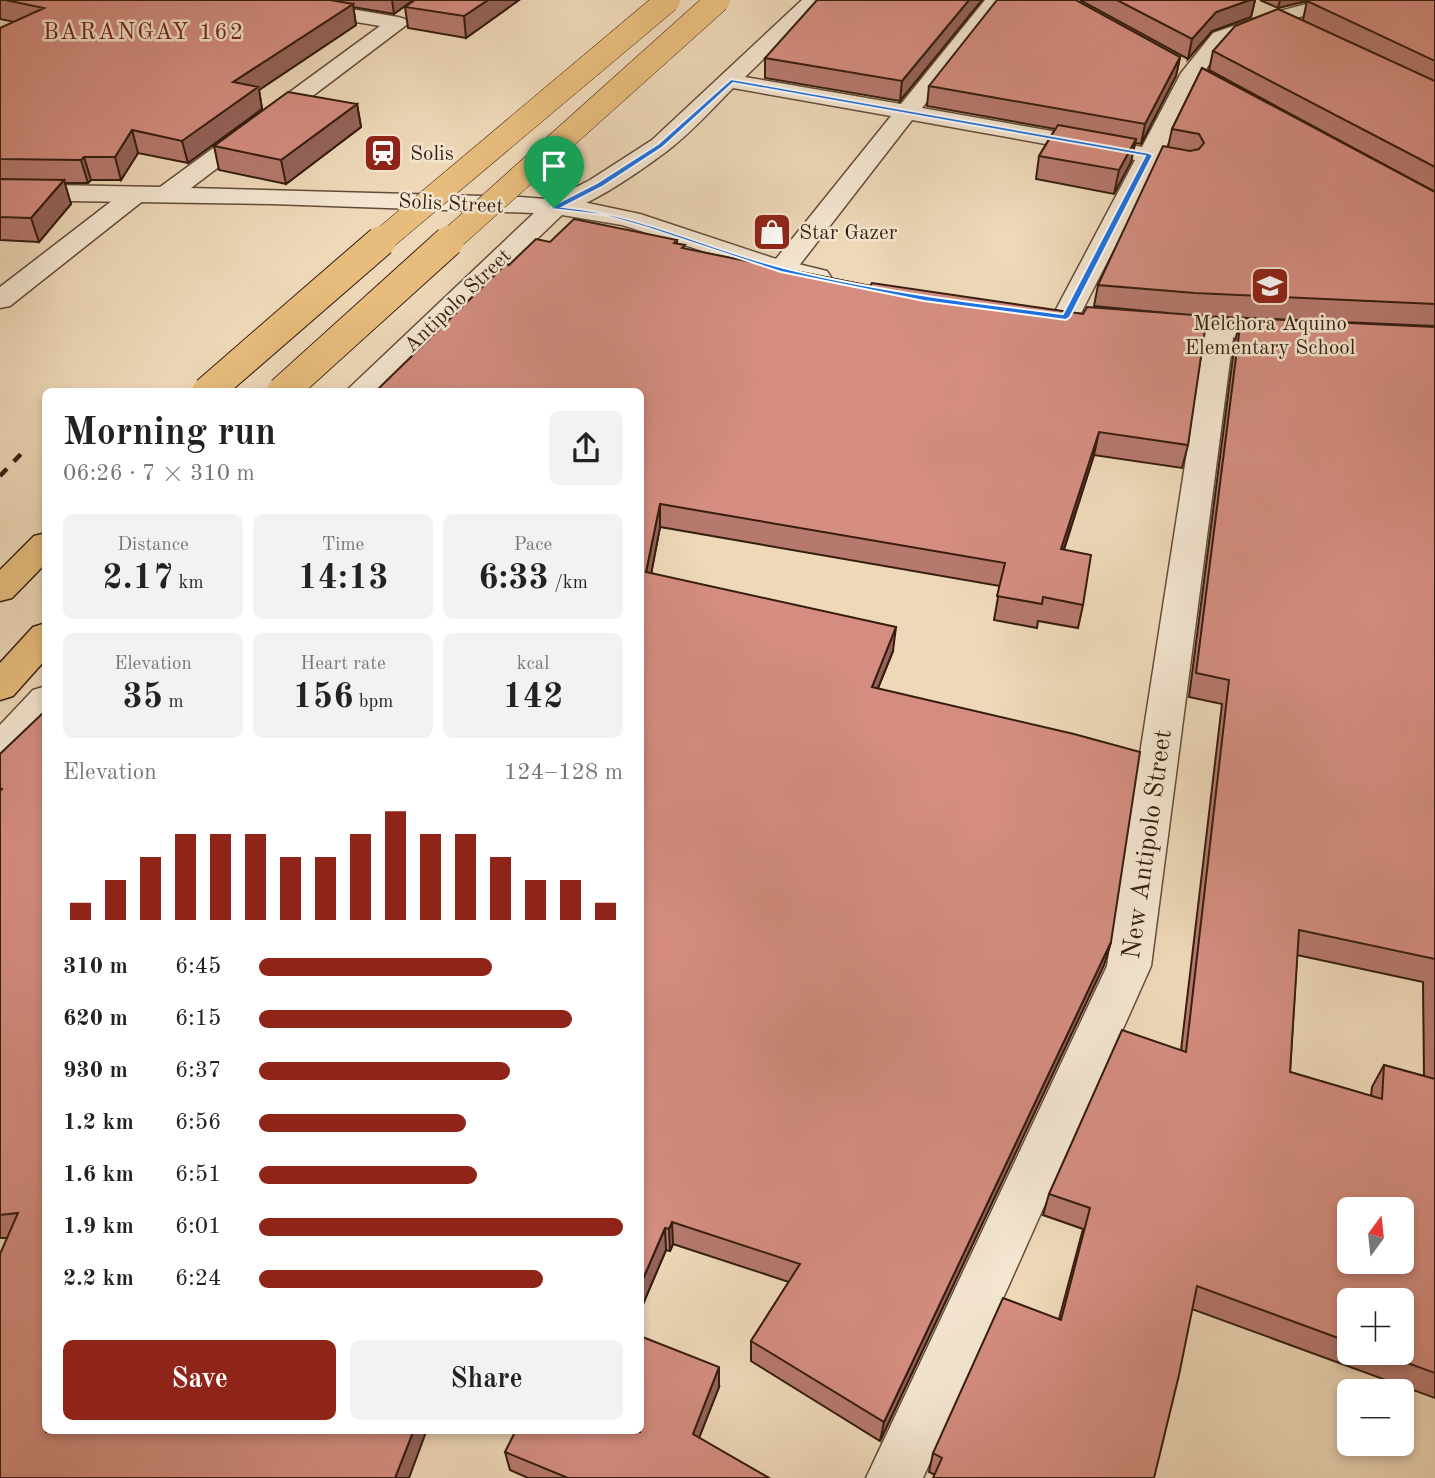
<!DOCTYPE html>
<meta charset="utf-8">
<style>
body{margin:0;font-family:"Old Standard TT",serif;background:#f2f2f2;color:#222;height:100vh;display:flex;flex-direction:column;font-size:26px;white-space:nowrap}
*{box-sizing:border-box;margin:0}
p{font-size:23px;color:#767676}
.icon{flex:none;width:38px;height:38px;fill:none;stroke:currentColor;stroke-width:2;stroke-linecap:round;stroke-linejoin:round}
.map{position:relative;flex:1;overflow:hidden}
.details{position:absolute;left:42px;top:388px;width:602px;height:1046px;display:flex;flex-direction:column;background:#fff;border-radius:10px;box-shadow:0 4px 10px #0003}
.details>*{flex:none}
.needle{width:46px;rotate:15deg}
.controls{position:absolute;left:1337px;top:1197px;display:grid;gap:14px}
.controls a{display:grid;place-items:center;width:77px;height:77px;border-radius:10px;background:#fff;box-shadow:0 4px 10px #0003;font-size:35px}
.pin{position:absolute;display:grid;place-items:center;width:60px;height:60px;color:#fff;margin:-72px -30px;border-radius:50% 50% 50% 0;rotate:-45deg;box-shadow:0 0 7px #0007}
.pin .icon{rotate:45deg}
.round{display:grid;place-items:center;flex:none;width:74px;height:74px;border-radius:10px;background:#f2f2f2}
.head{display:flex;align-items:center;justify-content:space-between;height:119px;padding:0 21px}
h1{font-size:38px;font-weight:700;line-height:52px}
.stats{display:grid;grid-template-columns:repeat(3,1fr);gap:10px;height:119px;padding:7px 21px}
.stats div{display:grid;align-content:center;border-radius:10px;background:#f2f2f2;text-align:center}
.stats b{font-size:35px;font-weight:700}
.stats small{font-size:19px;font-weight:400}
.stats p{font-size:19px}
.chart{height:196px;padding:14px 21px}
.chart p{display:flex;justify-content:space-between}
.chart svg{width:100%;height:126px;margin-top:7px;stroke:#8f2418;stroke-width:6}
.cta{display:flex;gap:14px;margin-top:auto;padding:14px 21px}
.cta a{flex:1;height:80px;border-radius:10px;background:#8f2418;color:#fff;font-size:28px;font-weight:700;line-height:80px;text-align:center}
.cta a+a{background:#f2f2f2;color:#222}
ul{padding:0 21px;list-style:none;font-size:23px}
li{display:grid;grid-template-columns:112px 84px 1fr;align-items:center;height:52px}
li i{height:18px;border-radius:9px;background:#8f2418}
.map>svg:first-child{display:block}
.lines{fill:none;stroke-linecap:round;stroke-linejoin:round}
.minor-casing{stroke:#644c3a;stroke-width:3}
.tertiary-casing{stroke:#644c3a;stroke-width:3}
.motorway-casing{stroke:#361d10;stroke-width:3}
.minor{fill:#f4e6d1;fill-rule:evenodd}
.tertiary{fill:#f4e6d1;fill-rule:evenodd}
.motorway{fill:#e7bc7c;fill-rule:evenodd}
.rail{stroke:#361d10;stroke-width:4.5;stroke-dasharray:10 10;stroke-linecap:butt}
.motorway-bridge-far1-casing{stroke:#361d10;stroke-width:25;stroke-linecap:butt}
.motorway-bridge-casing{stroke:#361d10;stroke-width:32;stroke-linecap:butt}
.motorway-bridge-far1{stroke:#e7bc7c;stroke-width:24}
.motorway-bridge{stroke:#e7bc7c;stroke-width:30}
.wall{fill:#b6796e;stroke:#361d10;stroke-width:2;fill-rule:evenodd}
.shaded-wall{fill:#94635a;stroke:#361d10;stroke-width:2}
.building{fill:#d48d80;stroke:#361d10;stroke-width:2;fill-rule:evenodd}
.route{fill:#1a73e8;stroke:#fff;stroke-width:2;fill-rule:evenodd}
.labels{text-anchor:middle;stroke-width:5;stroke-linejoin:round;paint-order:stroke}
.far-poi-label{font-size:21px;fill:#361d10;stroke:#f4e6d1;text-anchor:start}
.far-street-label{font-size:21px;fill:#361d10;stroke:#f4e6d1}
.far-neighbourhood-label{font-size:23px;letter-spacing:2px;fill:#7a1f14;stroke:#f4e6d1}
.street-label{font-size:26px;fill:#361d10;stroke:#f4e6d1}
</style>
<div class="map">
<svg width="1435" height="1478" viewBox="0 0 1435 1478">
<rect width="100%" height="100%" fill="#eed8b8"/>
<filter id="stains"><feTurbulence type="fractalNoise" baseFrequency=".00286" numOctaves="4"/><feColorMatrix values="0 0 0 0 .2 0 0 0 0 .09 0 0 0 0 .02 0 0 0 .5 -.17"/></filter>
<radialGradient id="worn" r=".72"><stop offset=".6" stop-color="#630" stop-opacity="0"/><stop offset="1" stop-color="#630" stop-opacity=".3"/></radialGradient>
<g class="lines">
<g class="minor-casing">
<path id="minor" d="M 802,0 L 824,0 L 745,77 L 901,104 L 985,0 L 1006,0 L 922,108 L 1142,147 L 1181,73 L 1213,33 L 1268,14 L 1322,0 L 1356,0 L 1353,4 C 1318,13 1261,24 1230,42 C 1205,57 1178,124 1164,151 L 1194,157 L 1197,162 L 1194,167 L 1185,169 L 1157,164 L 1076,323 L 1066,325 L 1056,323 L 1052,317 L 1135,160 L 912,120 L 791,276 L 781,278 L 771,276 L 767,270 L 891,116 L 733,88 C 712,109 691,133 667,151 C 643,169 573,220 545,213 L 541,208 L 545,203 L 590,180 L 652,140 Z
M 135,187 L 144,190 L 148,195 L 144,200 L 10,306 L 0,308 L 0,287 L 126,190 Z
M 1220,321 L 1230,324 L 1234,330 L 1151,966 L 923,1478 L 866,1478 L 1107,966 L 1206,330 L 1210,324 Z"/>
</g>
<g class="tertiary-casing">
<path id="tertiary" d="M 251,0 L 298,0 L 398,17 L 405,19 L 409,23 L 191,188 L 520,197 L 583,202 L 640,214 L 773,258 L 827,271 L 831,277 L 827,283 L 817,285 L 790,279 L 622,225 L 562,215 L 377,392 L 345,392 L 534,213 L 272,204 L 0,200 L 0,184 L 160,187 L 380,26 L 261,6 L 254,4 Z
M 1154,315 L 1289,324 L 1299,327 L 1303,333 L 1299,339 L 1289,342 L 1144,330 L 1140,324 L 1144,318 Z
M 46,686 L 46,724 L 14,760 L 0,764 L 0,725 L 33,690 Z"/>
</g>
<g class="motorway-casing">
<path id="motorway" d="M 46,533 L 46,563 L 12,598 L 0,601 L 0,570 L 34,536 Z
M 46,623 L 46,659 L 13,696 L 0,700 L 0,663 L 33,627 Z"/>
</g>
<use href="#minor" class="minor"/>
<use href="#tertiary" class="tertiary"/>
<use href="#motorway" class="motorway"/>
<path class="rail" d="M 0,476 L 21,454"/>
<g class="motorway-bridge-far1-casing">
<path id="motorway-bridge-far1" d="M 379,243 L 668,0
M 447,243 L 718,0"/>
</g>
<g class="motorway-bridge-casing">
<path id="motorway-bridge" d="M 207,392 L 381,241
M 282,392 L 449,241"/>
</g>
<use href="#motorway-bridge-far1" class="motorway-bridge-far1"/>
<use href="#motorway-bridge" class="motorway-bridge"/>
</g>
<path class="wall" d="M 0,0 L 413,0 L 394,14 L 353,7 L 356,25 L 259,90 L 262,109 L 188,163 L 138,153 L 121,180 L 91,180 L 88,183 L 64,183 L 71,204 L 39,242 L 0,240 L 0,28 L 15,22 L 0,19 Z
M 415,0 L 519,0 L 466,38 L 408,28 L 405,7 Z
M 982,0 L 900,101 L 765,78 L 765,58 Z
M 1080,0 L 1255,0 L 1251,17 L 1212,31 L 1188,59 Z
M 1260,0 L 1311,0 L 1278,8 Z
M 1435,0 L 1435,326 L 1202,316 L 1188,445 L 1182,468 L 1094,455 L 1064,550 L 1083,605 L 1078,628 L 1038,621 L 1037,628 L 994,620 L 1000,586 L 660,527 L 651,573 L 893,651 L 878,688 L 1111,942 L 1104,965 L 880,1441 L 751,1361 L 751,1341 L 789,1282 L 673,1244 L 670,1251 L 666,1250 L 640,1311 L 640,392 L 509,265 L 550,242 L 677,240 L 677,243 L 685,249 L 870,286 L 1083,314 L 1167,313 L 1094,306 L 1098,285 L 1168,147 L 1172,129 L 1202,68 L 1435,192 L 1209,70 L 1213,51 L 1303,20 L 1307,1 Z
M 1180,57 L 1176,76 L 1141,144 L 1135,143 L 1131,162 L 1114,194 L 1036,179 L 1039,156 L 1055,129 L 927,106 L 929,86 Z
M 357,104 L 361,127 L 286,184 L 219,170 L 214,146 Z
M 1241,318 L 1435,327 L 1435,1398 L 1192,1309 L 935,1475 L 929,1472 L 933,1453 L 1059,1319 L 1083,1229 L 1043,1215 L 1049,1194 L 1181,1050 L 1222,704 L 1189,697 L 1235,341 ZM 1297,955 L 1423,982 L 1424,1076 L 1384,1065 L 1372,1087 L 1371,1096 L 1290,1072 ZM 1349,1300 L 1402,1353 L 1349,1353 Z
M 0,754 L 46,1432 L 7,1238 L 0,1238 Z
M 719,1387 L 699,1438 L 769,1478 L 528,1478 L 510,1470 L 505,1452 Z"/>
<path class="shaded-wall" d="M 392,0 L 413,0 L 394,14 Z
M 488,0 L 519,0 L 466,38 L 464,16 Z
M 969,0 L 982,0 L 900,101 L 902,81 Z
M 1250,0 L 1255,0 L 1251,17 L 1212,31 L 1188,59 L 1192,39 L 1216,12 Z
M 1280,0 L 1311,0 L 1278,8 Z
M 353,4 L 356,25 L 259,90 L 262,109 L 188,163 L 182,141 L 233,82 Z
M 1180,57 L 1176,76 L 1141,144 L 1145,124 Z
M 357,104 L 361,127 L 286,184 L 281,160 Z
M 132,130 L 138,153 L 121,180 L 115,157 Z
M 1136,139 L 1131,162 L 1114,194 L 1119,170 Z
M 84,157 L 91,180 L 88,183 L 81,160 Z
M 64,180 L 71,204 L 39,242 L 31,218 Z
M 1099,432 L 1094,455 L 1056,573 L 1061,549 Z
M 660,504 L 660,527 L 647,596 L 646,572 Z
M 896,627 L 893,651 L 869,710 L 872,687 Z
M 1111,942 L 1104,965 L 880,1441 L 884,1422 Z
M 672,1222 L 673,1244 L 670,1251 L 669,1229 Z
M 665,1228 L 666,1250 L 640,1311 L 640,1286 Z
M 719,1367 L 719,1387 L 693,1453 L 693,1434 Z
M 413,1432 L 426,1432 L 409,1478 L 395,1478 Z"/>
<path class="building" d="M 5,0 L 330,0 L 353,4 L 233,82 L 258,87 L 182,141 L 132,130 L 115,157 L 84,157 L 81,160 L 0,159 L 0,28 L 44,8 Z
M 415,0 L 488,0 L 464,16 L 405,7 Z
M 817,0 L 969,0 L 902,81 L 765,58 Z
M 997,0 L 1076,0 L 1180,57 L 1145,124 L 929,86 Z
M 1117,0 L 1250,0 L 1216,12 L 1192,39 Z
M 1311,0 L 1435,0 L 1435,61 L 1307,1 Z
M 1278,9 L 1435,81 L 1435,167 L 1213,51 L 1235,26 Z
M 1202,68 L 1435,192 L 1435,304 L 1195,293 L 1098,285 L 1163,146 L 1190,151 L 1199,149 L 1204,143 L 1199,134 L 1172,129 Z
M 288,92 L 357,104 L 281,160 L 214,146 Z
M 1058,125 L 1136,139 L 1119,170 L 1039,156 Z
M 0,179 L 64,180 L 31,218 L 0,217 Z
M 574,219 L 677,240 L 674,243 L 685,245 L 682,248 L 870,286 L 872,283 L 1083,314 L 1087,307 L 1207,316 L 1188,445 L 1099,432 L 1061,549 L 1091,555 L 1083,605 L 1043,597 L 1042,604 L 997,596 L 1005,563 L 660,504 L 646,572 L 896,627 L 872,687 L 1074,734 L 1140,752 L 1111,942 L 884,1422 L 751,1341 L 800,1264 L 672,1222 L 669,1229 L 665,1228 L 640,1286 L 640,392 L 375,392 L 506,264 L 509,265 L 536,239 L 550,242 Z
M 1241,318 L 1435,327 L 1435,959 L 1299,930 L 1290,1072 L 1382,1099 L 1384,1065 L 1435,1079 L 1435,1373 L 1380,1353 L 1402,1353 L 1402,1300 L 1349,1300 L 1349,1342 L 1197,1286 L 1179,1375 L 1154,1478 L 933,1478 L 942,1458 L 933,1453 L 1003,1298 L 1061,1320 L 1090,1208 L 1049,1194 L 1122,1030 L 1186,1052 L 1229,680 L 1196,673 ZM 1349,1209 L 1402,1209 L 1402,1262 L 1349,1262 Z
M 46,710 L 46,1432 L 413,1432 L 395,1478 L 0,1478 L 0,1254 L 18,1213 L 0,1215 L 0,791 L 2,789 L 0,788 L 0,754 Z
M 640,1336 L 719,1367 L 693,1434 L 769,1478 L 568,1478 L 505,1452 L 515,1432 L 640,1432 Z"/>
<path class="route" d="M 731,79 L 1149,153 L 1153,155 L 1070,317 L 1066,320 L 924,301 L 781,272 L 645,227 L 603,215 L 552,209 L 552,206 L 597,183 L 658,144 ZM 733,83 L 1145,156 L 1063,314 C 970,302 875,291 784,268 C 707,249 644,215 563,207 L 602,187 L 663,147 Z"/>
<defs>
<g id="station-square" transform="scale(2.0125)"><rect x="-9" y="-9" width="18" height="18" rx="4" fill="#8f2418" stroke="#f4e6d1"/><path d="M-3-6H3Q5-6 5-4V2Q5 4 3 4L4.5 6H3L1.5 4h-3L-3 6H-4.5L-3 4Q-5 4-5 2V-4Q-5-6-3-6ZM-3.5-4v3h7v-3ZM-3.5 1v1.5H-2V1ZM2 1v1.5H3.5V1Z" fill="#fff"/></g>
<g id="shop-square" transform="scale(2.0125)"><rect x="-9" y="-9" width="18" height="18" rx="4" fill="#8f2418" stroke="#f4e6d1"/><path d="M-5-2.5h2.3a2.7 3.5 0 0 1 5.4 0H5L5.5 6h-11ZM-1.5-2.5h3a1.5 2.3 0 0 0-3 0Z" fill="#fff"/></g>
<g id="school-square" transform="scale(2.0125)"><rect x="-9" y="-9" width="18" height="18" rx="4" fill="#8f2418" stroke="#f4e6d1"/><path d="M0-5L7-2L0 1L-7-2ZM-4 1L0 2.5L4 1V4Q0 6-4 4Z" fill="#fff"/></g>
</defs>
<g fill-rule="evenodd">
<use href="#station-square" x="383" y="153"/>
<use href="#shop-square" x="772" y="232"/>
<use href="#school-square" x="1270" y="286"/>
</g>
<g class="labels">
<g class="far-poi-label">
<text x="410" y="160">Solis</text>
<text x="799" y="239">Star Gazer</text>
<text x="1270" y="330" text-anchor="middle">Melchora Aquino<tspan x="1270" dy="24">Elementary School</tspan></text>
</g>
<g class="far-street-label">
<text transform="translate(451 203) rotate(3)" y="7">Solis Street</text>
<text transform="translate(457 300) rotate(-44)" y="7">Antipolo Street</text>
</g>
<g class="far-neighbourhood-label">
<text x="144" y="39">BARANGAY 162</text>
</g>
<g class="street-label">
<text transform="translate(1146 844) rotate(-82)" y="9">New Antipolo Street</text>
</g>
</g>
<rect width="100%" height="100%" filter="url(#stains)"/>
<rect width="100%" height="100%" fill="url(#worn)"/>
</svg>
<div class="controls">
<a><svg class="needle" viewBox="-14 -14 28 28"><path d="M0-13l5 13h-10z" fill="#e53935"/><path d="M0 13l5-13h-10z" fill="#767676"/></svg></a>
<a>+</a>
<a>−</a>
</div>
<div class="pin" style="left:554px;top:208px;background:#1e9e55"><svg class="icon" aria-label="arrive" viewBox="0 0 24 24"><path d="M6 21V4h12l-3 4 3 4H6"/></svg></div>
<section class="details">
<div class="head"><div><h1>Morning run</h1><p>06:26 · 7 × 310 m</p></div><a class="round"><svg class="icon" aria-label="share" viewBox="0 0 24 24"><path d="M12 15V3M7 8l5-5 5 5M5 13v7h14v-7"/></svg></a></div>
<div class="stats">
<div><p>Distance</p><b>2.17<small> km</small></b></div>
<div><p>Time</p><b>14:13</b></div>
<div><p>Pace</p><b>6:33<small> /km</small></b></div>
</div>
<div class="stats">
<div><p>Elevation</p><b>35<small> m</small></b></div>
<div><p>Heart rate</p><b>156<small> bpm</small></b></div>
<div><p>kcal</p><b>142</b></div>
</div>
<div class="chart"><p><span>Elevation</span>124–128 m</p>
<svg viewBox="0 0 160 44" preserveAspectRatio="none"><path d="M5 44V38M15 44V30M25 44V22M35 44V14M45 44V14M55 44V14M65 44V22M75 44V22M85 44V14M95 44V6M105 44V14M115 44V14M125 44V22M135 44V30M145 44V30M155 44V38"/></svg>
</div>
<ul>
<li><b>310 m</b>6:45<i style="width:64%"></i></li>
<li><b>620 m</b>6:15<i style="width:86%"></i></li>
<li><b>930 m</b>6:37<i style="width:69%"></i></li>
<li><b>1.2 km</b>6:56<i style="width:57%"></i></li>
<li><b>1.6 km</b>6:51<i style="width:60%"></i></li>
<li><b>1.9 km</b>6:01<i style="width:100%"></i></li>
<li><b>2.2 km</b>6:24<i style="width:78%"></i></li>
</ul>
<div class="cta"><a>Save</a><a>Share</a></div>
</section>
</div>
